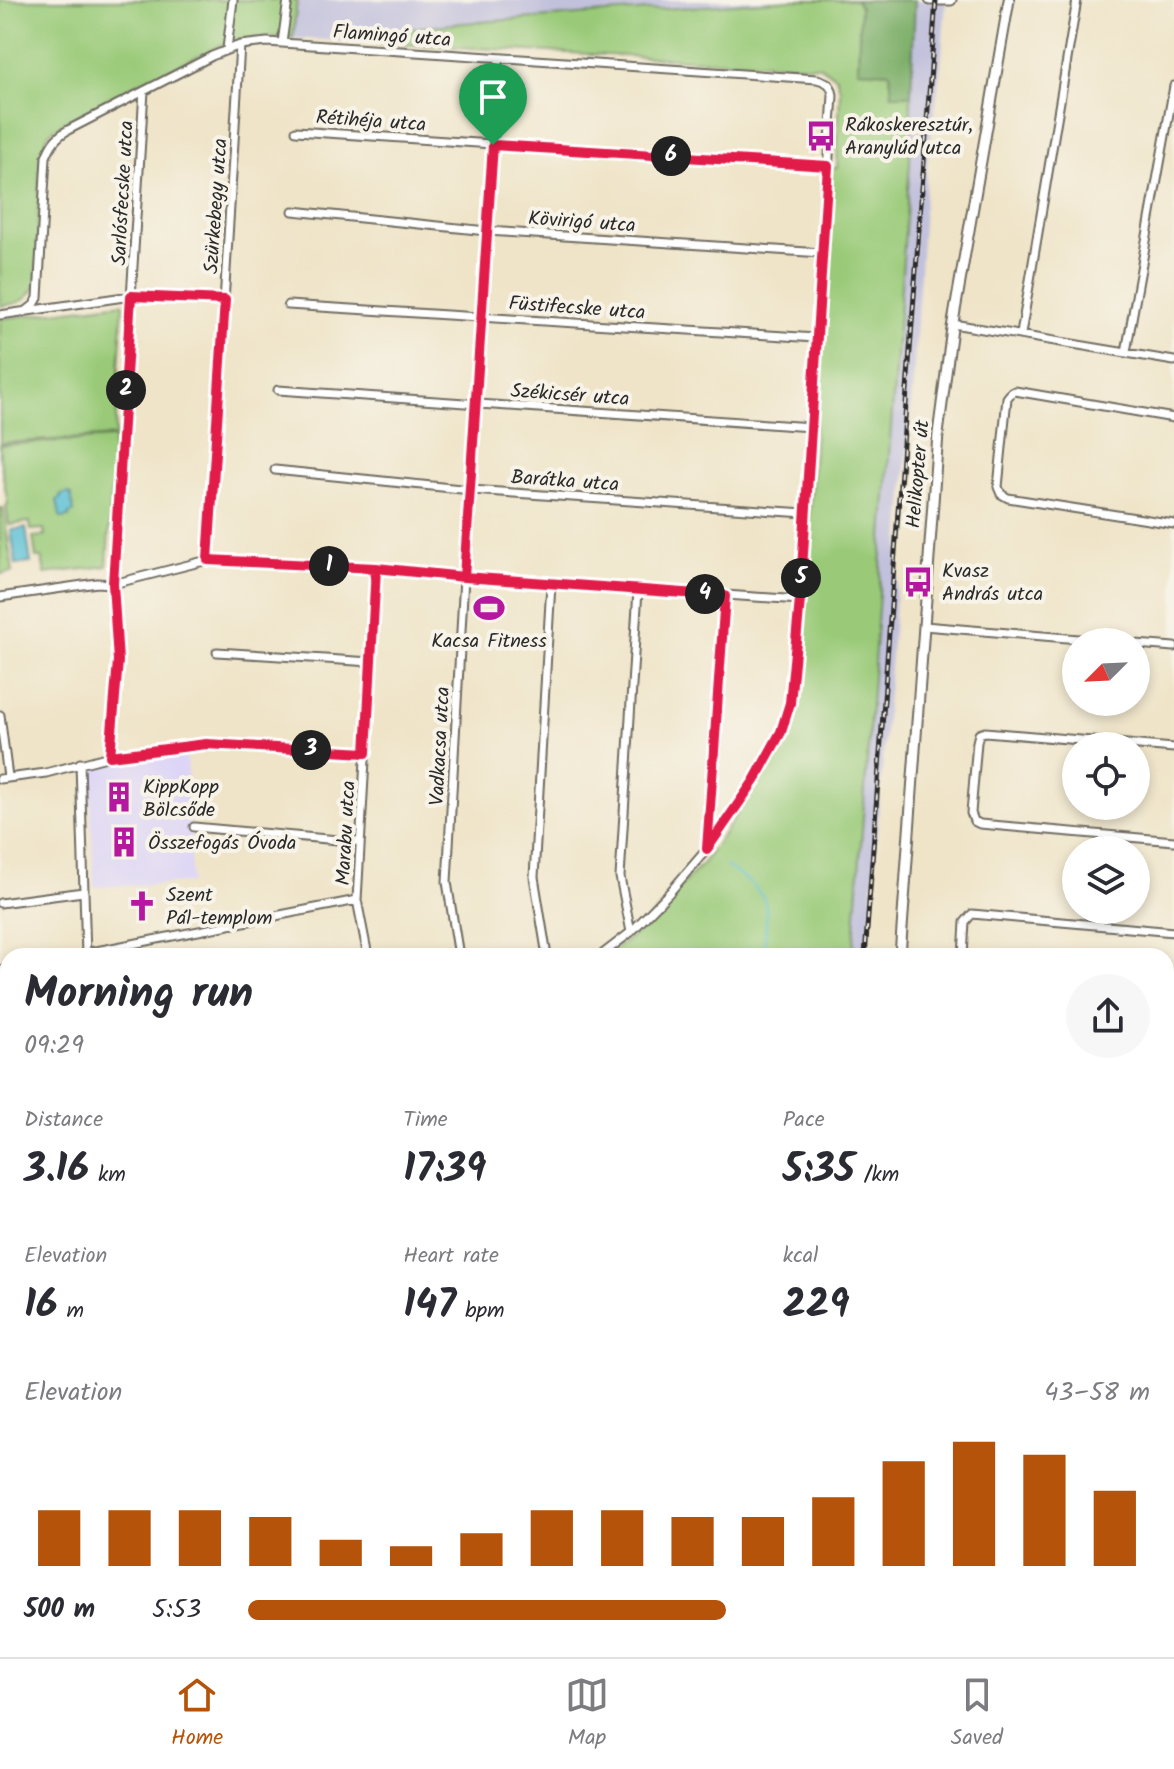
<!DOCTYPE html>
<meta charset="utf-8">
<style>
body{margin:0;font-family:Kalam,sans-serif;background:#f7f7f7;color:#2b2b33;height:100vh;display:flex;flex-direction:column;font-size:30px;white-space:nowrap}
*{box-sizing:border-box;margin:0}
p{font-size:26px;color:#7c7c81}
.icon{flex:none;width:44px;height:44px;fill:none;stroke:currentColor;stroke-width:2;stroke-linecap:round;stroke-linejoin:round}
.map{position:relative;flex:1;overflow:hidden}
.side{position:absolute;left:0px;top:948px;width:1174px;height:710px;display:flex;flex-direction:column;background:#fff;border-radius:24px 24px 0 0;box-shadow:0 4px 12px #0003}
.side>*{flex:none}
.needle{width:52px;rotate:246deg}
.controls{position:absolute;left:1062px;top:628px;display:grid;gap:16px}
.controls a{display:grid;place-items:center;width:88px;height:88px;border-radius:50%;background:#fff;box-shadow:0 4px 12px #0003;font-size:40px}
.pin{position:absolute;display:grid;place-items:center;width:68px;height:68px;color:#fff;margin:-82px -34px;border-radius:50% 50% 50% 0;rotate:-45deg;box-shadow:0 0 8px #0007}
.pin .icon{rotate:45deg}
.km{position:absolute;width:40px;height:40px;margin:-20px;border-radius:50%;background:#222;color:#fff;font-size:22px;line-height:40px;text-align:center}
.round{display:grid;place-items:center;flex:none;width:84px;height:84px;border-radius:42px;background:#f7f7f7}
.headline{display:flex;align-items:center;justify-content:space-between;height:136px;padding:0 24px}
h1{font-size:44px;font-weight:800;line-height:60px}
.figures{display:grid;grid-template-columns:repeat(3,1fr);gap:12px;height:136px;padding:8px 24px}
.figures div{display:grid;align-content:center}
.figures b{font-size:40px;font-weight:800}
.figures small{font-size:22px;font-weight:400}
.figures p{font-size:22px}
.chart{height:224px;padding:16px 24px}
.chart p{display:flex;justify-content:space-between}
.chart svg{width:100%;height:144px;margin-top:8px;stroke:#b45309;stroke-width:6}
ul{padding:0 24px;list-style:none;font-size:26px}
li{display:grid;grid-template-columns:128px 96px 1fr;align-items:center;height:60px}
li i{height:20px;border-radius:10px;background:#b45309}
.dock{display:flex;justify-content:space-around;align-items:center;height:112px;border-top:2px solid #e1e1e2;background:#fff;font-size:22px;color:#7c7c81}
.dock a{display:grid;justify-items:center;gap:4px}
.dock .active{color:#b45309}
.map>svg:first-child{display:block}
.built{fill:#ddd5f6}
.industrial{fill:#c2c1dc}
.green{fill:#9aca78;stroke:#627a52;stroke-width:2}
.forest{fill:#7bae68;stroke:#536c4a;stroke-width:2}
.water{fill:#57bfd4;stroke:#417580;stroke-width:2}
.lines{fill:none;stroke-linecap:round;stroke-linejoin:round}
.stream{stroke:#57bfd4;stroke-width:2}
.minor-casing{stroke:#706c62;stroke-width:11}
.tertiary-casing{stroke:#706c62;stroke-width:13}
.minor{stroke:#fff;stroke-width:7}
.tertiary{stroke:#fff;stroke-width:9}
.rail-casing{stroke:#2b2b2b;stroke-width:5}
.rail{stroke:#f7f3e8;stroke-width:2;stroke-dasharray:6;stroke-linecap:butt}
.route-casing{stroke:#fff;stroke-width:16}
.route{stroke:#e11d48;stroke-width:10}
.labels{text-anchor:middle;stroke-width:8;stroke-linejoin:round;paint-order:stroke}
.street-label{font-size:20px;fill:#2b2b2b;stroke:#f7f3e8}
.poi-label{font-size:20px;fill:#2b2b2b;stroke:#f7f3e8;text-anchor:start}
</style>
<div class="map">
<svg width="1174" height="1657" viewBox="0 0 1174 1657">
<rect width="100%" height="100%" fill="#f7f3e8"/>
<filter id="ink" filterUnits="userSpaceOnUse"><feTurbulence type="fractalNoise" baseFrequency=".0125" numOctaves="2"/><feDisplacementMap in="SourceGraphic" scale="16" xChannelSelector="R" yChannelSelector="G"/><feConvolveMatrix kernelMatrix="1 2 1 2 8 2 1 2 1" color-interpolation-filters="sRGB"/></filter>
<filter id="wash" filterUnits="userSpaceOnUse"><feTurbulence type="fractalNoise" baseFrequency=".006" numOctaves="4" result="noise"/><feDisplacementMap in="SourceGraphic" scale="32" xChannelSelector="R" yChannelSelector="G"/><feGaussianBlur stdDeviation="1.8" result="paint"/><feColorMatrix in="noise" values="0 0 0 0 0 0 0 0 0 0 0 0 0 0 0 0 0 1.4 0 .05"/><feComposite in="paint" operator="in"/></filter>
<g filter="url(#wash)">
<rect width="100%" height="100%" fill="#efe4c8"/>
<path class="built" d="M 186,751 L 191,816 L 191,883 L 94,887 L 89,765 L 111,760 Z
M 0,1189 L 8,1190 L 8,1404 L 0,1403 Z"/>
<path class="industrial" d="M 297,0 L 790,0 L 463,23 L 377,33 L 377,43 L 293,38 Z
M 915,0 L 946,0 L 941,66 L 927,164 L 913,380 L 867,956 L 853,956 L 910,162 L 911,62 Z"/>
<path class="green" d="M 0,0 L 297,0 L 293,38 L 266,37 L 231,41 L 141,82 L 64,122 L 49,133 L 40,155 L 36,286 C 24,303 20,303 0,306 Z
M 790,0 L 856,0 L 860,7 L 858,69 L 890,72 L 892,95 L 911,95 L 910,162 L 853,956 L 606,956 L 635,934 L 704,862 L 757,785 L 786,734 L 795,705 L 800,676 L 831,168 L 837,168 L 840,89 L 836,77 L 820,66 L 377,43 L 377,32 L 463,23 Z
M 123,303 L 115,436 L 0,443 L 0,319 Z
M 114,438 L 107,566 L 45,574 L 42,558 L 36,558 L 33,537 L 45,536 L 44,529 L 31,530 L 30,522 L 9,525 L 6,506 L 8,504 L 0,459 L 0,445 Z
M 0,508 L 3,508 L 13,572 L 0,574 Z
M 721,1650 L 803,1650 L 803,1657 L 720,1657 Z"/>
<path class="forest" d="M 856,0 L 915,0 L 911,95 L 892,95 L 890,72 L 858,70 L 860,7 Z
M 1166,1313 L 1174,1314 L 1174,1657 L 814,1657 L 814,1650 L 1166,1650 Z"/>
<path class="water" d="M 69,493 L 71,495 L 74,512 L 69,514 L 69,517 L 62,518 L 60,516 L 57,500 L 61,498 L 60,495 Z
M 26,528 L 31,563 L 16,565 L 11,530 Z"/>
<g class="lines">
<path class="stream" d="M 726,866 C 738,874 760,888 765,902 C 768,913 765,944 762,956"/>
</g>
</g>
<g filter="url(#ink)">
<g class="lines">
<g class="minor-casing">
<path id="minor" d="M 282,43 L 288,0
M 227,49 L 233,0
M 296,131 L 828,166
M 293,211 L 487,231 L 822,253
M 288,305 L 816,338
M 25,312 L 34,305 L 38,298 L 46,157 C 51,144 56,137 68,130 L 212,56 L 240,45 L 267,42 L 817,79 C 828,82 831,84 833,95 L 800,600 L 790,703 L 781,732 L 754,781 L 707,849 L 670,892 L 631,932 L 600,956
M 0,315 L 131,296 L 225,300
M 953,324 L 1174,361
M 1021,334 L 1077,0
M 1126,352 L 1174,86
M 278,390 L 811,427
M 1174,418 L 1015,391 L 1011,393 L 1007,398 L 998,487 L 1001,494 L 1008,498 L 1174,524
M 275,470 L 471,490 L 805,513
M 208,560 L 240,45
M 0,597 L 97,583 L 113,584 L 208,560 L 376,568 L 464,577 L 800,600
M 924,626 L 1115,642
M 1136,644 L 1174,647
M 217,652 L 371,662
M 0,715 L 8,777
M 1174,748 L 985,732 L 979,734 L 977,742 L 971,813 L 974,821 L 980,824 L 1174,841
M 110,756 L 118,661 L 113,584 L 144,91
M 80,763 L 86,956
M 0,779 L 46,773 L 110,756 L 206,744 L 366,753
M 194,827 L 360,842
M 707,847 L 725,596
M 0,903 L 83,892
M 631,932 L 620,877 L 638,590
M 86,953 L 357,900
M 368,956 L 357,900 L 376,568
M 459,956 L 447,882 L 464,577 L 499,59
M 547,956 L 534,877 L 551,584
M 963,956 L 965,922 L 972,914 L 1174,932
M 0,970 L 8,969
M 1166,1021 L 1174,1022
M 0,1030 L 8,1029
M 1166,1120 L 1174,1120
M 0,1182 L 8,1183
M 1166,1208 L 1174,1209
M 1166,1304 L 1174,1305
M 0,1414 L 8,1415
M 0,1492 L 8,1493
M 0,1542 L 8,1552
M 0,1629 L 8,1629
M 81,1650 L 86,1657
M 184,1650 L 190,1657
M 442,1650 L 470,1650
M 253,1657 L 253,1650
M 331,1657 L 337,1650
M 543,1657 L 549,1650
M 725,1657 L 726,1650"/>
</g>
<g class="tertiary-casing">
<path id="tertiary" d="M 930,0 L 951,0
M 900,956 L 938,434 L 952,328 L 1009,0
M 848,1657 L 848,1650"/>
</g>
<use href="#minor" class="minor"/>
<use href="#tertiary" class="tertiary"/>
<g class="rail-casing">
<path id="rail" d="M 865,956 L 936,0
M 813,1657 L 813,1650"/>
</g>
<use href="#rail" class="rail"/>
</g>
</g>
<g class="lines" filter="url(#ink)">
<g class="route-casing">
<path id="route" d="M 493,145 L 464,577 L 376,568 L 208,560 L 225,300 L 131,296 L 113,584 L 118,661 L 110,756 L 206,744 L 366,753 L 376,568 L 464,577 L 725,596 L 707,849 L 754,781 L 781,732 L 790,703 L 800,600 L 828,166 L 493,145"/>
</g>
<use href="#route" class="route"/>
</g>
<defs>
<g id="bus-bare" transform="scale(2.4)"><path d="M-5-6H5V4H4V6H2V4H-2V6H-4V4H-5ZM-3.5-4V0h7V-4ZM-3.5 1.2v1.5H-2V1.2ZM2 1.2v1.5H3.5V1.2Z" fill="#b5179e" stroke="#f7f3e8" stroke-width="2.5" paint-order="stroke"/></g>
<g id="stadium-bare" transform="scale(2.4)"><path d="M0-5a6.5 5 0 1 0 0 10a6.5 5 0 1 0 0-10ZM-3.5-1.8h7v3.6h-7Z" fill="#b5179e" stroke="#f7f3e8" stroke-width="2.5" paint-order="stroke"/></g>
<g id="building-bare" transform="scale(2.4)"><path d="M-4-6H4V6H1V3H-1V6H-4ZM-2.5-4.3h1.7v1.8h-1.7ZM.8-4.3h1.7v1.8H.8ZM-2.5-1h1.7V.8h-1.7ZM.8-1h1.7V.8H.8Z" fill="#b5179e" stroke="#f7f3e8" stroke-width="2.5" paint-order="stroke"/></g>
<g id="church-bare" transform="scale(2.4)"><path d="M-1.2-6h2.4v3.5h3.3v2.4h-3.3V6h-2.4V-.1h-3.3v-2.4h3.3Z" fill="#b5179e" stroke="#f7f3e8" stroke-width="2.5" paint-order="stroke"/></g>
</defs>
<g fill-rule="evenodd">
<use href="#bus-bare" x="821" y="136"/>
<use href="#bus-bare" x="918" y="582"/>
<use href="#stadium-bare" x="489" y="608"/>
<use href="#building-bare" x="119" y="797"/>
<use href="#building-bare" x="124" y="842"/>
<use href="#church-bare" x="142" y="906"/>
</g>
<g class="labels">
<g class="street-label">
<text transform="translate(392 35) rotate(4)" y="7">Flamingó utca</text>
<text transform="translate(371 120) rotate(4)" y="7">Rétihéja utca</text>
<text transform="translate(122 193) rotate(-87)" y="7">Sarlósfecske utca</text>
<text transform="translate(215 206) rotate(-86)" y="7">Szürkebegy utca</text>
<text transform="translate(582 221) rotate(4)" y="7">Kövirigó utca</text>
<text transform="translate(577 307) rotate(4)" y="7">Füstifecske utca</text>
<text transform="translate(570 394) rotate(4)" y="7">Székicsér utca</text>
<text transform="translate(917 474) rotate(-85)" y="7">Helikopter út</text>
<text transform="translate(565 480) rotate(4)" y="7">Barátka utca</text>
<text transform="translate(439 746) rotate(-87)" y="7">Vadkacsa utca</text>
<text transform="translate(345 833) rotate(-87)" y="7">Marabu utca</text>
</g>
<g class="poi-label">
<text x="845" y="131">Rákoskeresztúr,<tspan x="845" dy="23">Aranylúd utca</tspan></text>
<text x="942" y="577">Kvasz<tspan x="942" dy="23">András utca</tspan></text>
<text x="489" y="647" text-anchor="middle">Kacsa Fitness</text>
<text x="143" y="793">KippKopp<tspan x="143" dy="23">Bölcsőde</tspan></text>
<text x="148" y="849">Összefogás Óvoda</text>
<text x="166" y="901">Szent<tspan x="166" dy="23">Pál-templom</tspan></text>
</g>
</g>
</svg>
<div class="controls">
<a><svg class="needle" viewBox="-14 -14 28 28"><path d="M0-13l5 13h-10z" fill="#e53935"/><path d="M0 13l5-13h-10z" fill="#7c7c81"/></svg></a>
<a><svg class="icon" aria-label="locate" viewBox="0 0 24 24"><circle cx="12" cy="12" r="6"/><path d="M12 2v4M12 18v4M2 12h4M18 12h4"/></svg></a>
<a><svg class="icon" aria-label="layers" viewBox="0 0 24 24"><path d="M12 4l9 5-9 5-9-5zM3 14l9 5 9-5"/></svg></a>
</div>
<div class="pin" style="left:493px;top:145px;background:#1e9e55"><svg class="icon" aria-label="arrive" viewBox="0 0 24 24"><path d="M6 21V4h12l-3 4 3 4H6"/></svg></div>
<b class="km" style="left:329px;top:566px">1</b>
<b class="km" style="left:126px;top:390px">2</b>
<b class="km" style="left:311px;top:750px">3</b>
<b class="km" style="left:705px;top:594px">4</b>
<b class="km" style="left:801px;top:578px">5</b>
<b class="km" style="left:671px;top:156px">6</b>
<section class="side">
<div class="headline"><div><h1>Morning run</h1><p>09:29</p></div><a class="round"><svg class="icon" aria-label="share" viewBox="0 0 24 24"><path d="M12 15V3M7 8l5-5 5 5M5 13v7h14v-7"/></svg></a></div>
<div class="figures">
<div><p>Distance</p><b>3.16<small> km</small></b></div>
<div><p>Time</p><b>17:39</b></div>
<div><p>Pace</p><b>5:35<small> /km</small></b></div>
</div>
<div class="figures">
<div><p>Elevation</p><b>16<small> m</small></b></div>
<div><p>Heart rate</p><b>147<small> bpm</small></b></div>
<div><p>kcal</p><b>229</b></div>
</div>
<div class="chart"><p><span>Elevation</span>43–58 m</p>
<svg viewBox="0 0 160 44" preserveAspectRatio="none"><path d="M5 44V27M15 44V27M25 44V27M35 44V29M45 44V36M55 44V38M65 44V34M75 44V27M85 44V27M95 44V29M105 44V29M115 44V23M125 44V12M135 44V6M145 44V10M155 44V21"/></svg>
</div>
<ul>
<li><b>500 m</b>5:53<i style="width:53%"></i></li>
</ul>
</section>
</div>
<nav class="dock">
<a class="active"><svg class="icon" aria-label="home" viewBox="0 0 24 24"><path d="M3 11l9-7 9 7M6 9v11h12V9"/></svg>Home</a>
<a><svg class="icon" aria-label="map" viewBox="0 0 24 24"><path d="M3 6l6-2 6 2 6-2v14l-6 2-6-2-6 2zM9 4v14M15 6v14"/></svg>Map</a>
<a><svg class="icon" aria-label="saved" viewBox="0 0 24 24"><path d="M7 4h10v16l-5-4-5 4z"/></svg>Saved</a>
</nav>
